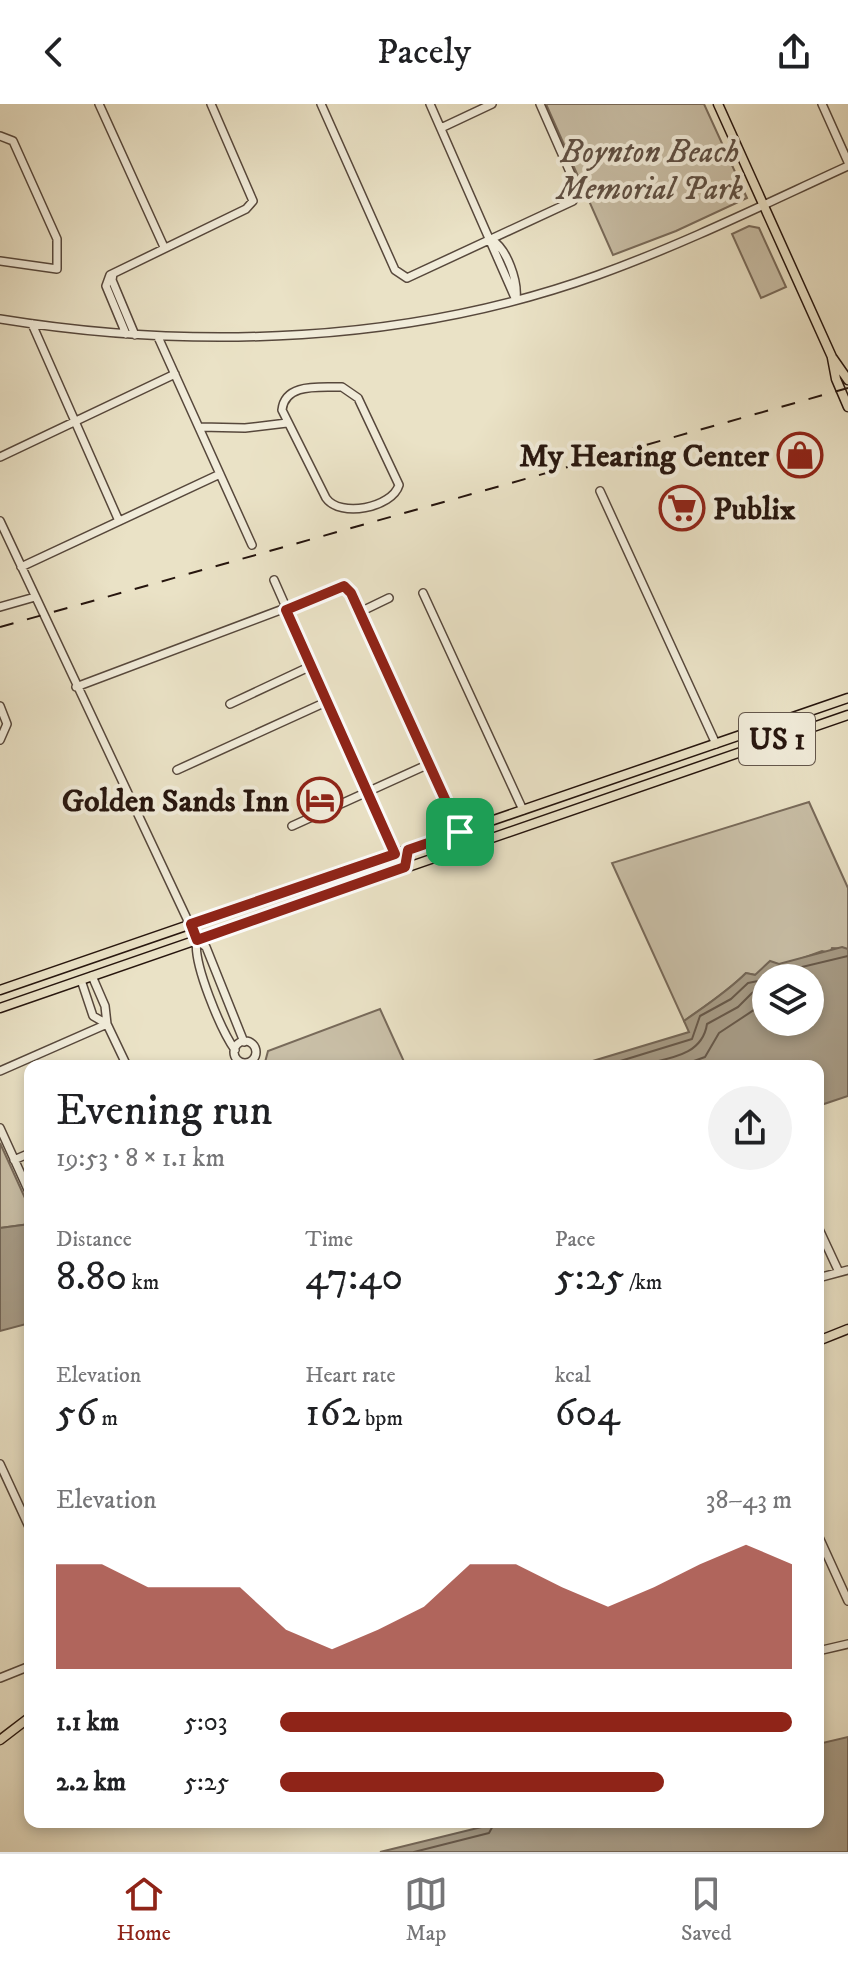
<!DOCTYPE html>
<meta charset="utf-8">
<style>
body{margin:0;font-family:"IM FELL DW Pica",serif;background:#f2f2f2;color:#202124;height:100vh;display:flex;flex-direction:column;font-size:30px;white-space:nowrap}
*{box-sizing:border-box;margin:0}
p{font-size:26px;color:#757577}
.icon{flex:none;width:44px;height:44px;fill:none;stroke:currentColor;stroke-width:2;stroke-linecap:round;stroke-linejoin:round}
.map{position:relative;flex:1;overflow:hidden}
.side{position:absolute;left:24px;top:956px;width:800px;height:768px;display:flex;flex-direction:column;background:#fff;border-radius:16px;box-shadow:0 4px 12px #0003}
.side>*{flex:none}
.controls{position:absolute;left:752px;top:860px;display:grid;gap:16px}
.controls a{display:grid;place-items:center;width:72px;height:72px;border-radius:50%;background:#fff;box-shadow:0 4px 12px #0003;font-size:40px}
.pin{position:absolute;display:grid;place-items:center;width:68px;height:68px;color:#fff;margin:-34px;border-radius:16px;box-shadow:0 4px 12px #0006}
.round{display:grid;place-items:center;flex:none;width:84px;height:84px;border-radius:42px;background:#f2f2f2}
.overview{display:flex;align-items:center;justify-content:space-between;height:136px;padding:0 32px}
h1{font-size:44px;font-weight:600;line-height:60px}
.figures{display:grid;grid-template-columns:repeat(3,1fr);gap:12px;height:136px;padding:8px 32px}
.figures div{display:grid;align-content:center}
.figures b{font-size:40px;font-weight:600}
.figures small{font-size:22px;font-weight:400}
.figures p{font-size:22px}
.chart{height:224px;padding:16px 32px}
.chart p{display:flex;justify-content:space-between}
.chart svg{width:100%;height:144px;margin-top:8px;fill:#8f2418;opacity:.7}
ul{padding:0 32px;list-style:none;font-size:26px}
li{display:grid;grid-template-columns:128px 96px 1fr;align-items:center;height:60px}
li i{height:20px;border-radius:10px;background:#8f2418}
header{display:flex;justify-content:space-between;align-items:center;height:104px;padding:0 32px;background:#fff;font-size:36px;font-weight:600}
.tab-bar{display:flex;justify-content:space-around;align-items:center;height:112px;border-top:2px solid #e0e0e0;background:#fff;font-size:22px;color:#757577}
.tab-bar a{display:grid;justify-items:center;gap:4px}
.tab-bar .on{color:#8f2418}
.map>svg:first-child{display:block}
.green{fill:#c9bfa7;stroke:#786a5a;stroke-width:2}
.water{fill:#a79c87;stroke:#736657;stroke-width:2;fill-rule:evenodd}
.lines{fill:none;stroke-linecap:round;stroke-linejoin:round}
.shore{stroke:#66584a;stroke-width:2}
.minor-casing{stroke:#57483c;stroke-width:10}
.major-casing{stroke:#26150e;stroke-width:11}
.minor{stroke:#f1ecda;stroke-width:7}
.major{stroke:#eae2c6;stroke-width:8}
.rail{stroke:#26150e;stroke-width:2;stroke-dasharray:14 14;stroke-linecap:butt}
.route-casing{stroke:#fff;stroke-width:16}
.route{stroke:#8f2418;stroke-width:10}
.labels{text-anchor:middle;stroke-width:8;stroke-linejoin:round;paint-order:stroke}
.shield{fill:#f1ecda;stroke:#63564b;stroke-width:2}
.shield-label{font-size:30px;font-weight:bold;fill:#26150e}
.park-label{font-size:32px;font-style:italic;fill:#5f5044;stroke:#f1ecda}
.poi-label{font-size:32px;font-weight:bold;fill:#26150e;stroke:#f1ecda;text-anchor:end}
</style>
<header><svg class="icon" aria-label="back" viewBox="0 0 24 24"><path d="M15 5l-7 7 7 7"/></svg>Pacely<svg class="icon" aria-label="share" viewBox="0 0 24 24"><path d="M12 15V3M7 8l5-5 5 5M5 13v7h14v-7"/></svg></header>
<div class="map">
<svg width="848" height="1748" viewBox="0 0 848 1748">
<rect width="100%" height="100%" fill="#eae2c6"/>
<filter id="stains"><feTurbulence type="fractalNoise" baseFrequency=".0025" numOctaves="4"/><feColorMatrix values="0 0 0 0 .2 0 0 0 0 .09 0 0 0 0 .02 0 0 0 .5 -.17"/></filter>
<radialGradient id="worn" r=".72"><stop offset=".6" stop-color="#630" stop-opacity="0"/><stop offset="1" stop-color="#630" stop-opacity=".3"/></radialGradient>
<path class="green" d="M 546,0 L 704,0 L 747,94 L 676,127 L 613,151 Z
M 749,122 L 759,124 L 786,183 L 761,194 L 732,130 Z
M 809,698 L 848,784 L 848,845 L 832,844 L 830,849 L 822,847 L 756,871 L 746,869 C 727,888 705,902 684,917 L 612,759 Z
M 380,905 L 406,962 L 264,962 L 268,947 Z
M 0,1039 L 30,1105 L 30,1120 L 0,1124 Z"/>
<path class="water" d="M 842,843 L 848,845 L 848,992 L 818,1002 L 818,962 L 576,962 L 689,928 L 684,917 C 705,902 727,888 746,869 L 755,871 L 770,857 L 779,860 ZM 810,874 L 810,918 L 766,918 L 766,874 Z
M 30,1120 L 30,1219 L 0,1227 L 0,1124 Z
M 848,1633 L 848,1748 L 380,1748 L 502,1718 L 818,1718 L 818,1640 Z"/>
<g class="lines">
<path class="shore" d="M 604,962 L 692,935 L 700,912 L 731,895 L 748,879 L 758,877 L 770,867 L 781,868 L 848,852
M 638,962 C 667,954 702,953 707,920 L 738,903 L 752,889 L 766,884
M 680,962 L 705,953 L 719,929 L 766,898
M 414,1748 L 489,1729 L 495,1718"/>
<g class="minor-casing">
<path id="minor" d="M 99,0 L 164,143
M 321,0 L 395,166 L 407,174 L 573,97 L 577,84 L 540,0
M 430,0 L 516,196
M 822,0 L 848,58
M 441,24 L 492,0
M 0,32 L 13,37 L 57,135 L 57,165 L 0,157
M 492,136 C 507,145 518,177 516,194
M 113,170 L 112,176 L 135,231
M 0,215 C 197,247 409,239 598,171 C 684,140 765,100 848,62
M 32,220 L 119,417
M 126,230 L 106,182 L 110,171 L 246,105 L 253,97 L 211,0
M 158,233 L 252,441
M 342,283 L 358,294 L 399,381 C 392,404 340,414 326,394 L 282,306 C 285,278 321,284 342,283 Z
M 200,323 L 245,324 L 287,319
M 0,353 L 175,270
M 600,387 L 716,640
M 0,417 L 197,836 L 206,843 L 244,938
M 21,463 L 220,370
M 274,476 L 395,750
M 423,489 L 523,706
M 0,503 L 35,493
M 360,508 L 389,494
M 76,583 L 344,482 L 351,489 L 460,728
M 230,600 L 311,562
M 0,602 L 7,620 L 0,636
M 177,666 L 326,598
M 292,722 L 429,660
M 197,836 C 192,858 221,926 235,946
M 92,872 L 105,902 L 107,920 L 127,962
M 81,876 L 93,912 L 107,920
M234 948a11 11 0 1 1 22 0a11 11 0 1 1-22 0Z
M 0,967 L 107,920
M 0,1024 L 30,1090
M 14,1056 L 30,1049
M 818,1123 L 838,1166
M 818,1174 L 848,1166
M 0,1360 L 30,1425
M 818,1431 L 848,1497
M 818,1547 L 848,1540
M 0,1574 L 30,1562"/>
</g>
<g class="major-casing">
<path id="major" d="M 718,0 L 832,253 L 848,276
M 832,254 L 836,275 L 848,303
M 0,886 L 848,594
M 0,904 L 848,611
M 818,1237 L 848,1225
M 0,1636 L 30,1613"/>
</g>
<use href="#minor" class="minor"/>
<use href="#major" class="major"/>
<path class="rail" d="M 0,523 L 848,284"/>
</g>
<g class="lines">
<g class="route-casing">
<path id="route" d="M 344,482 L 351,489 L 460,728 L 408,746 L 405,763 L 197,836 L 191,820 L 395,750 L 286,506 Z"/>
</g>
<use href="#route" class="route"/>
</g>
<defs>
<g id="shop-ring" transform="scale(2.3)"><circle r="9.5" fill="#f1ecda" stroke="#8f2418" stroke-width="1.5"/><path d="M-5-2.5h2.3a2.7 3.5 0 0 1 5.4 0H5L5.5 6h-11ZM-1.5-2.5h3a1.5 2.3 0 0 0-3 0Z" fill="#8f2418"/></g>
<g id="supermarket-ring" transform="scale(2.3)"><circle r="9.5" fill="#f1ecda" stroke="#8f2418" stroke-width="1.5"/><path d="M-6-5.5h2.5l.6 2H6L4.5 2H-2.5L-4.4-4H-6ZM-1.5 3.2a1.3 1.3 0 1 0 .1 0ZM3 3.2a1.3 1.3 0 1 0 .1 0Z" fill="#8f2418"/></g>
<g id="hotel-ring" transform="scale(2.3)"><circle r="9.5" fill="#f1ecda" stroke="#8f2418" stroke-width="1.5"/><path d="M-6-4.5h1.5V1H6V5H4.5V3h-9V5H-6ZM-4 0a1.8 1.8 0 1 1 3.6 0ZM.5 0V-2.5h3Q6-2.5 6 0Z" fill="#8f2418"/></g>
</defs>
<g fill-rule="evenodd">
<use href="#shop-ring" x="800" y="351"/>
<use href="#supermarket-ring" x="682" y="404"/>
<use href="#hotel-ring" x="320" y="696"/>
</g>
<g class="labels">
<rect class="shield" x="739" y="609" width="76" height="52" rx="6"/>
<g class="shield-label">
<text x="777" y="645">US 1</text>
</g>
<g class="park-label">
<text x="650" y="58">Boynton Beach<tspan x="650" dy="37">Memorial Park</tspan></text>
</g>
<g class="poi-label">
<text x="769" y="362">My Hearing Center</text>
<text x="713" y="415" text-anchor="start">Publix</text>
<text x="289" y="707">Golden Sands Inn</text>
</g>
</g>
<rect width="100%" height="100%" filter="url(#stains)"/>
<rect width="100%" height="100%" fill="url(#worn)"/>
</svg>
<div class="controls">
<a><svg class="icon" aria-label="layers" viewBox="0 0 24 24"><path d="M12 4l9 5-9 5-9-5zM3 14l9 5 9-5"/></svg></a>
</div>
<div class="pin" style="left:460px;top:728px;background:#1e9e55"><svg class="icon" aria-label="arrive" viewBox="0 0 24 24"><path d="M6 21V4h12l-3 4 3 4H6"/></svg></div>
<section class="side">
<div class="overview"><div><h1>Evening run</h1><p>19:53 · 8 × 1.1 km</p></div><a class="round"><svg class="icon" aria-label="share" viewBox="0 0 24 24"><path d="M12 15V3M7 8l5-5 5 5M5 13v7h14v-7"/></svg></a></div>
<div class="figures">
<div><p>Distance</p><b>8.80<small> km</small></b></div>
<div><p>Time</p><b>47:40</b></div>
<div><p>Pace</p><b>5:25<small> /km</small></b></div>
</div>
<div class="figures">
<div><p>Elevation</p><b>56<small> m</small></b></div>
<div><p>Heart rate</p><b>162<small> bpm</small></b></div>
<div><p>kcal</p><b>604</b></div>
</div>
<div class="chart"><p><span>Elevation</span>38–43 m</p>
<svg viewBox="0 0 160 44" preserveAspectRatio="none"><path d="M0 44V12L10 12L20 19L30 19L40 19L50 32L60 38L70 32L80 25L90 12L100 12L110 19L120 25L130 19L140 12L150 6L160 12V44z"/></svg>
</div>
<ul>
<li><b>1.1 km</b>5:03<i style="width:100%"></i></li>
<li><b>2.2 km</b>5:25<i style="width:75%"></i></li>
</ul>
</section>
</div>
<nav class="tab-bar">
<a class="on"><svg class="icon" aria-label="home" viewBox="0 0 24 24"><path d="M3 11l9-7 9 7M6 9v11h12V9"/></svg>Home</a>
<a><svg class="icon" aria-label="map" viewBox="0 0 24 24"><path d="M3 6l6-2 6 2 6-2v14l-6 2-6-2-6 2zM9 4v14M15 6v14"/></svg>Map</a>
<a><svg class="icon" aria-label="saved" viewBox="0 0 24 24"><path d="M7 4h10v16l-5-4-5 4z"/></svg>Saved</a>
</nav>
